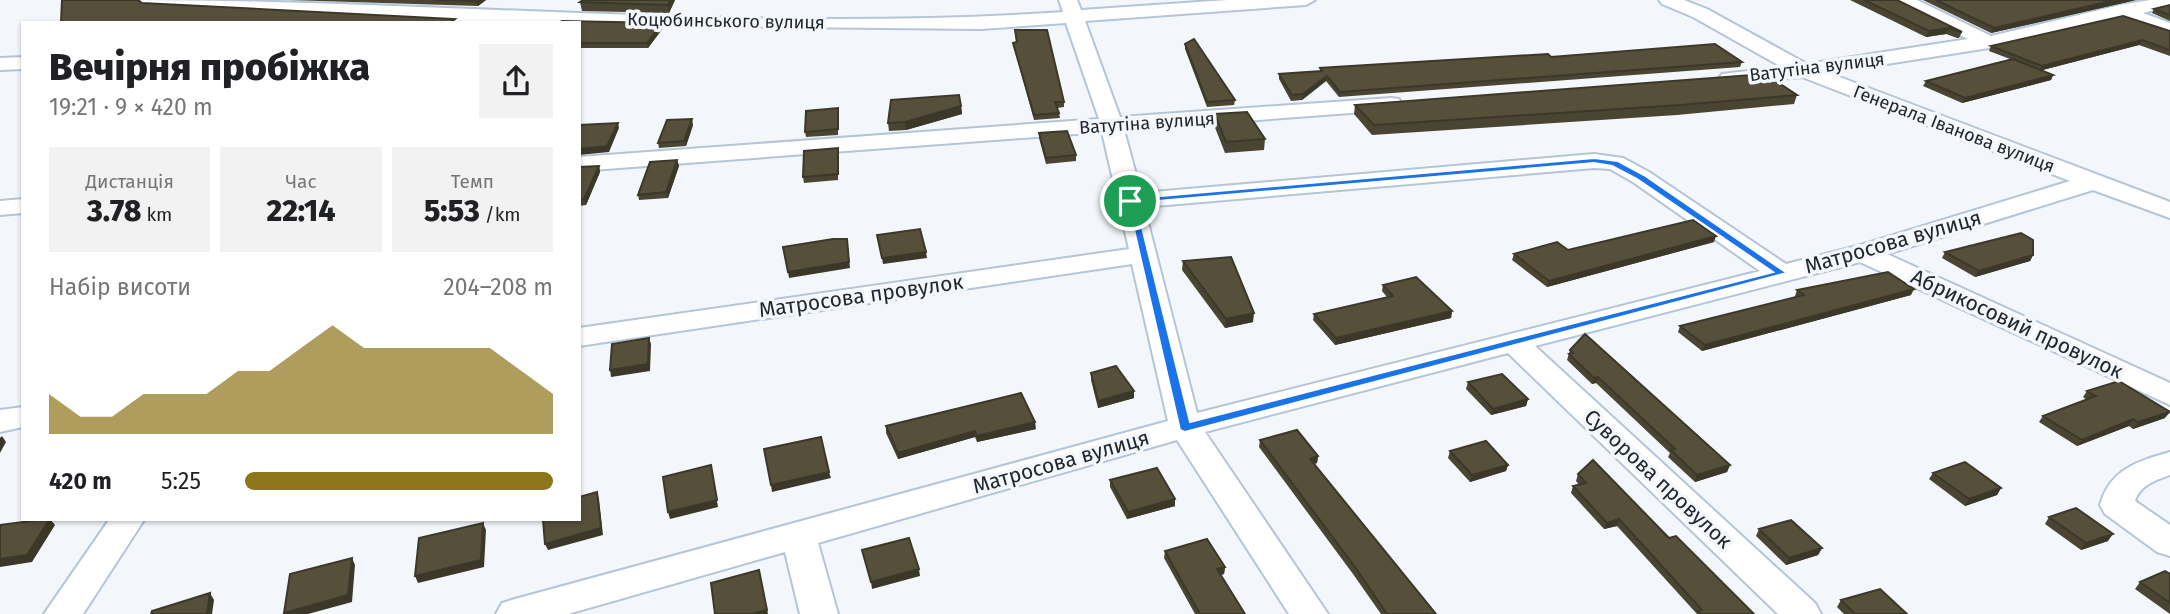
<!DOCTYPE html>
<html lang="uk">
<meta charset="utf-8">
<style>
body{margin:0;font-family:"Fira Sans",sans-serif;background:#f2f2f2;color:#202124;height:100vh;display:flex;flex-direction:column;font-size:26px;white-space:nowrap}
*{box-sizing:border-box;margin:0}
p{font-size:23px;color:#757577}
.icon{flex:none;width:38px;height:38px;fill:none;stroke:currentColor;stroke-width:2;stroke-linecap:round;stroke-linejoin:round}
.map{position:relative;flex:1;overflow:hidden}
.sheet{position:absolute;left:21px;top:21px;width:560px;height:500px;display:flex;flex-direction:column;background:#fff;border-radius:0px;box-shadow:0 2px 5px #0004}
.sheet>*{flex:none}
.pin{position:absolute;display:grid;place-items:center;width:60px;height:60px;color:#fff;margin:-30px;border:4px solid #fff;border-radius:50%;box-shadow:0 2px 7px #0007}
.round{display:grid;place-items:center;flex:none;width:74px;height:74px;border-radius:0px;background:#f2f2f2}
.headline{display:flex;align-items:center;justify-content:space-between;height:119px;padding:0 28px}
h1{font-size:38px;font-weight:800;line-height:52px}
.metrics{display:grid;grid-template-columns:repeat(3,1fr);gap:10px;height:119px;padding:7px 28px}
.metrics div{display:grid;align-content:center;border-radius:0px;background:#f2f2f2;text-align:center}
.metrics b{font-size:30px;font-weight:800}
.metrics small{font-size:19px;font-weight:400}
.metrics p{font-size:19px}
.chart{height:196px;padding:14px 28px}
.chart p{display:flex;justify-content:space-between}
.chart svg{width:100%;height:126px;margin-top:7px;fill:#8d7519;opacity:.7}
ul{padding:0 28px;list-style:none;font-size:23px}
li{display:grid;grid-template-columns:112px 84px 1fr;align-items:center;height:52px}
li i{height:18px;border-radius:9px;background:#8d7519}
.map>svg:first-child{display:block}
.lines{fill:none;stroke-linecap:round;stroke-linejoin:round}
.street-casing{stroke:#b4c5d8;stroke-width:4}
.street{fill:#fff;fill-rule:evenodd}
.wall{fill:#4a4533}
.shaded-wall{fill:#3c3829}
.building{fill:#56503b;stroke:#3c3829;stroke-width:2}
.route{fill:#1a73e8;stroke:#fff;stroke-width:2;fill-rule:evenodd}
.labels{text-anchor:middle;stroke-width:7;stroke-linejoin:round;paint-order:stroke}
.far-street-label{font-size:18px;fill:#21272e;stroke:#f3f7fb}
.street-label{font-size:21px;fill:#21272e;stroke:#f3f7fb}
</style>
<div class="map">
<svg width="2170" height="614" viewBox="0 0 2170 614">
<rect width="100%" height="100%" fill="#f3f7fb"/>
<g class="lines">
<g class="street-casing">
<path id="street" d="M 136,0 C 445,0 754,33 1063,12 L 1059,0 L 1077,0 L 1081,10 L 1228,0 L 1315,0 L 1306,5 L 1085,21 L 1120,117 L 1391,98 L 1399,99 L 1402,104 L 1399,109 L 1391,110 L 1124,130 L 1141,193 L 1594,154 L 1623,158 L 1649,172 L 1786,264 L 1861,245 L 2070,181 L 1802,77 L 1729,84 L 1722,82 L 1719,78 L 1722,74 L 1782,67 L 1693,17 L 1662,4 L 1659,0 L 1684,0 L 1707,9 L 1807,64 L 1968,39 L 1896,4 L 1893,0 L 1917,0 L 1991,36 L 2120,5 L 2150,0 L 2170,0 L 2170,6 L 2143,13 L 2170,23 L 2170,35 L 2121,18 L 1989,48 L 1829,73 L 2170,202 L 2170,218 L 2093,190 L 1887,254 L 2170,383 L 2170,405 L 1860,262 L 1535,346 L 1815,603 L 1821,614 L 1778,614 L 1508,353 L 1205,432 L 1328,614 L 1289,614 L 1177,440 L 818,543 L 838,614 L 800,614 L 785,552 L 568,614 L 496,614 L 502,603 L 515,599 L 1168,421 L 1132,264 L 579,346 L 579,328 L 1129,249 L 1102,132 L 579,171 L 579,157 L 1099,119 L 1066,23 L 981,29 L 579,25 L 579,23 L 494,23 L 145,5 ZM 1594,168 L 1610,169 L 1633,182 L 1760,271 L 1197,413 L 1144,207 Z
M 23,57 L 23,69 L 0,70 L 0,58 Z
M 23,199 L 23,213 L 0,215 L 0,201 Z
M 23,407 L 23,427 L 0,432 L 0,410 Z
M 2170,452 L 2170,475 C 2156,480 2140,485 2135,501 L 2170,525 L 2170,556 L 2157,552 L 2105,514 L 2100,505 C 2110,469 2138,461 2170,452 Z
M 109,520 L 144,520 L 83,614 L 44,614 Z"/>
</g>
<use href="#street" class="street"/>
</g>
<path class="wall" d="M 288,0 L 486,0 L 478,6 Z
M 583,0 L 675,0 L 669,13 L 582,11 L 580,2 Z
M 1850,0 L 1897,0 L 1962,32 L 1959,38 L 1957,38 L 1946,34 L 1926,37 Z
M 1923,0 L 2136,0 L 1991,33 Z
M 2170,5 L 2170,21 L 2152,13 L 2154,9 Z
M 579,23 L 663,28 L 648,48 L 579,48 Z
M 1015,30 L 1064,102 L 1064,107 L 1057,108 L 1059,113 L 1060,118 L 1034,120 L 1014,48 L 1013,43 L 1016,42 Z
M 2170,31 L 2170,56 L 2139,45 L 2042,70 L 2053,75 L 2051,80 L 1962,103 L 1923,86 L 1926,81 L 2010,59 L 1989,51 L 1991,46 Z
M 1185,44 L 1235,100 L 1234,105 L 1207,107 L 1185,49 Z
M 1551,57 L 1742,62 L 1740,67 L 1339,97 L 1326,81 L 1302,100 L 1291,101 L 1279,79 L 1279,74 L 1320,71 L 1320,68 Z
M 1797,95 L 1794,104 L 1677,115 L 1372,135 L 1354,114 L 1355,105 Z
M 961,106 L 962,114 L 906,130 L 889,131 L 888,123 Z
M 838,114 L 838,135 L 806,137 L 805,132 Z
M 1215,114 L 1265,139 L 1264,150 L 1225,153 L 1214,125 Z
M 693,125 L 686,146 L 659,148 L 658,143 Z
M 1039,133 L 1076,155 L 1076,161 L 1046,164 L 1039,138 Z
M 838,148 L 838,180 L 804,183 L 803,177 Z
M 677,160 L 679,166 L 668,198 L 639,200 L 638,195 Z
M 599,166 L 600,172 L 586,205 L 579,206 L 579,167 Z
M 1714,242 L 1547,287 L 1512,260 L 1514,254 Z
M 1945,252 L 2033,255 L 2030,261 L 1975,277 L 1942,258 Z
M 1183,261 L 1253,322 L 1225,328 L 1182,270 Z
M 1383,285 L 1452,311 L 1451,318 L 1335,345 L 1313,320 L 1314,314 L 1387,297 L 1382,291 Z
M 1797,290 L 1911,295 L 1702,351 L 1678,332 L 1680,326 L 1796,297 L 1795,296 Z
M 1570,350 L 1730,465 L 1727,472 L 1695,482 L 1668,457 L 1670,453 L 1596,383 L 1592,384 L 1567,360 Z
M 1091,373 L 1134,398 L 1098,408 L 1091,380 Z
M 1468,382 L 1528,399 L 1526,406 L 1491,415 L 1466,389 Z
M 2087,391 L 2165,418 L 2133,429 L 2129,426 L 2077,446 L 2039,422 L 2043,416 L 2087,400 L 2083,397 Z
M 886,426 L 1036,429 L 977,442 L 975,437 L 898,459 L 886,433 Z
M 1260,440 L 1318,456 L 1317,463 L 1314,464 L 1436,614 L 1381,614 L 1353,574 L 1259,447 Z
M 1450,451 L 1508,465 L 1506,471 L 1470,482 L 1448,458 Z
M 1933,473 L 2001,488 L 1997,495 L 1965,506 L 1929,479 Z
M 1578,474 L 1669,538 L 1754,614 L 1697,614 L 1617,526 L 1604,529 L 1571,493 L 1573,486 L 1579,485 L 1576,481 Z
M 1110,480 L 1175,506 L 1127,519 L 1110,487 Z
M 2049,517 L 2108,541 L 2081,550 L 2045,524 Z
M 1759,529 L 1822,548 L 1818,555 L 1786,565 L 1756,536 Z
M 1165,551 L 1225,567 L 1224,574 L 1220,575 L 1245,614 L 1195,614 L 1164,558 Z
M 2170,574 L 2170,614 L 2135,589 L 2140,582 Z
M 1841,600 L 1907,614 L 1844,614 L 1837,607 Z"/>
<path class="shaded-wall" d="M 478,0 L 486,0 L 478,6 L 476,1 Z
M 670,0 L 675,0 L 669,13 L 668,5 Z
M 2115,0 L 2136,0 L 1991,33 L 1994,28 Z
M 662,23 L 663,28 L 648,48 L 647,43 Z
M 1949,28 L 1946,34 L 1926,37 L 1929,31 Z
M 2142,40 L 2139,45 L 2039,71 L 2042,66 Z
M 2053,75 L 2051,80 L 1962,103 L 1965,98 Z
M 1327,76 L 1326,81 L 1302,100 L 1303,94 Z
M 961,106 L 962,114 L 906,130 L 905,122 Z
M 692,119 L 693,125 L 686,146 L 684,141 Z
M 618,123 L 619,128 L 609,152 L 579,155 L 579,149 Z
M 677,160 L 679,166 L 668,198 L 666,192 Z
M 599,166 L 600,172 L 586,205 L 584,199 Z
M 1716,236 L 1714,242 L 1547,287 L 1549,281 Z
M 847,239 L 850,268 L 789,278 L 788,272 Z
M 926,252 L 927,258 L 883,264 L 882,258 Z
M 2033,255 L 2030,261 L 1975,277 L 1979,271 Z
M 1914,289 L 1911,295 L 1702,351 L 1705,345 Z
M 1452,311 L 1451,318 L 1335,345 L 1336,338 Z
M 1254,313 L 1253,322 L 1225,328 L 1226,319 Z
M 649,338 L 651,344 L 650,371 L 611,377 L 610,370 Z
M 1598,377 L 1596,383 L 1592,384 L 1594,378 Z
M 1134,391 L 1134,398 L 1098,408 L 1098,401 Z
M 1528,399 L 1526,406 L 1491,415 L 1493,409 Z
M 2170,412 L 2165,418 L 2133,429 L 2138,422 Z
M 2133,419 L 2129,426 L 2077,446 L 2082,440 Z
M 1035,422 L 1036,429 L 977,442 L 977,436 Z
M 975,431 L 975,437 L 898,459 L 898,453 Z
M 2,436 L 6,442 L 0,453 L 0,438 Z
M 1318,456 L 1317,463 L 1309,465 L 1310,459 Z
M 1508,465 L 1506,471 L 1470,482 L 1472,475 Z
M 1730,465 L 1727,472 L 1695,482 L 1697,475 Z
M 712,472 L 718,507 L 670,519 L 668,512 Z
M 829,472 L 831,478 L 772,492 L 771,485 Z
M 2001,488 L 1997,495 L 1965,506 L 1969,499 Z
M 597,492 L 599,499 L 603,535 L 548,550 L 545,544 Z
M 1175,499 L 1175,506 L 1127,519 L 1128,512 Z
M 1619,519 L 1617,526 L 1604,529 L 1607,523 Z
M 49,520 L 51,520 L 55,525 L 32,562 L 0,567 L 0,559 Z
M 483,523 L 486,530 L 484,567 L 418,583 L 415,576 Z
M 2113,534 L 2108,541 L 2081,550 L 2086,543 Z
M 1822,548 L 1818,555 L 1786,565 L 1789,558 Z
M 352,558 L 355,565 L 352,602 L 308,614 L 285,614 L 284,613 Z
M 1225,567 L 1224,574 L 1216,576 L 1217,569 Z
M 919,569 L 920,576 L 872,589 L 871,582 Z
M 759,570 L 768,614 L 751,614 Z
M 210,593 L 214,600 L 212,614 L 207,614 Z"/>
<path class="building" d="M 62,0 L 138,0 L 142,3 L 455,19 L 450,23 L 61,22 Z
M 434,0 L 478,0 L 476,1 Z
M 583,0 L 670,0 L 668,5 L 580,2 Z
M 1864,0 L 1897,0 L 1962,32 L 1960,32 L 1949,28 L 1929,31 Z
M 1936,0 L 2115,0 L 1994,28 Z
M 2170,5 L 2170,15 L 2154,9 Z
M 2123,16 L 2170,31 L 2170,50 L 2142,40 L 2042,66 L 1991,46 Z
M 562,21 L 662,23 L 647,43 L 579,43 L 579,23 L 559,23 Z
M 1015,30 L 1047,30 L 1064,102 L 1055,102 L 1059,113 L 1034,115 L 1013,43 L 1017,42 Z
M 1194,39 L 1235,100 L 1207,102 L 1185,44 Z
M 1715,44 L 1742,62 L 1340,92 L 1327,76 L 1303,94 L 1292,95 L 1279,74 L 1322,71 L 1320,68 L 1548,54 L 1551,57 Z
M 2013,59 L 2053,75 L 1965,98 L 1926,81 Z
M 1765,74 L 1797,95 L 1680,105 L 1374,125 L 1355,105 Z
M 959,95 L 961,106 L 905,122 L 888,123 L 891,100 Z
M 838,108 L 838,129 L 805,132 L 806,111 Z
M 1247,112 L 1265,139 L 1226,142 L 1215,114 Z
M 692,119 L 684,141 L 658,143 L 667,120 Z
M 618,123 L 607,146 L 579,149 L 579,125 Z
M 1067,131 L 1076,155 L 1046,158 L 1039,133 Z
M 838,148 L 838,174 L 803,177 L 804,151 Z
M 677,160 L 666,192 L 638,195 L 650,162 Z
M 599,166 L 584,199 L 579,200 L 579,167 Z
M 1693,220 L 1716,236 L 1549,281 L 1514,254 L 1557,242 L 1568,250 Z
M 920,229 L 926,252 L 882,258 L 877,235 Z
M 2021,233 L 2033,240 L 2033,255 L 1979,271 L 1945,252 Z
M 833,239 L 847,239 L 849,262 L 788,272 L 783,247 Z
M 1231,257 L 1254,313 L 1226,319 L 1183,261 Z
M 1888,272 L 1914,289 L 1705,345 L 1680,326 L 1804,295 L 1797,290 Z
M 1416,277 L 1452,311 L 1336,338 L 1314,314 L 1393,296 L 1383,285 Z
M 1585,334 L 1730,465 L 1697,475 L 1671,450 L 1675,449 L 1598,377 L 1594,378 L 1569,354 L 1573,353 L 1570,350 Z
M 649,338 L 648,364 L 610,370 L 612,344 Z
M 1116,366 L 1134,391 L 1098,401 L 1091,373 Z
M 1502,374 L 1528,399 L 1493,409 L 1468,382 Z
M 2119,381 L 2170,412 L 2138,422 L 2133,419 L 2082,440 L 2043,416 L 2096,396 L 2087,391 Z
M 1021,393 L 1035,422 L 977,436 L 975,431 L 898,453 L 886,426 Z
M 1297,430 L 1318,456 L 1310,459 L 1436,614 L 1387,614 L 1355,567 L 1260,440 Z
M 821,437 L 829,472 L 771,485 L 764,449 Z
M 1486,441 L 1508,465 L 1472,475 L 1450,451 Z
M 1593,460 L 1669,538 L 1676,536 L 1754,614 L 1701,614 L 1698,611 L 1702,610 L 1619,519 L 1607,523 L 1573,486 L 1586,483 L 1578,474 Z
M 1965,462 L 2001,488 L 1969,499 L 1933,473 Z
M 711,465 L 717,500 L 668,512 L 663,477 Z
M 1157,468 L 1175,499 L 1128,512 L 1110,480 Z
M 597,492 L 601,528 L 545,544 L 543,520 L 579,520 L 579,497 Z
M 2076,508 L 2113,534 L 2086,543 L 2049,517 Z
M 38,520 L 49,520 L 27,555 L 0,559 L 0,525 Z
M 1791,520 L 1822,548 L 1789,558 L 1759,529 Z
M 483,523 L 481,560 L 415,576 L 419,538 Z
M 909,538 L 919,569 L 871,582 L 862,550 Z
M 1207,539 L 1225,567 L 1217,569 L 1245,614 L 1200,614 L 1165,551 Z
M 352,558 L 348,595 L 284,613 L 290,574 Z
M 759,570 L 767,610 L 751,614 L 715,614 L 711,583 Z
M 2165,571 L 2170,574 L 2170,603 L 2140,582 Z
M 1880,589 L 1907,614 L 1855,614 L 1841,600 Z
M 210,593 L 207,614 L 151,614 L 152,611 Z"/>
<path class="route" d="M 1594,158 L 1618,161 L 1644,175 L 1787,273 L 1185,432 L 1180,430 L 1127,199 ZM 1594,163 L 1612,166 L 1637,179 L 1773,272 L 1190,422 L 1136,203 Z"/>
<g class="labels">
<g class="far-street-label">
<text transform="translate(726 21) rotate(1)" y="6">Коцюбинського вулиця</text>
<text transform="translate(1817 67) rotate(-7)" y="6">Ватутіна вулиця</text>
<text transform="translate(1147 123) rotate(-4)" y="6">Ватутіна вулиця</text>
<text transform="translate(1954 129) rotate(21)" y="6">Генерала Іванова вулиця</text>
</g>
<g class="street-label">
<text transform="translate(1893 242) rotate(-16)" y="7">Матросова вулиця</text>
<text transform="translate(861 296) rotate(-8)" y="7">Матросова провулок</text>
<text transform="translate(2017 324) rotate(25)" y="7">Абрикосовий провулок</text>
<text transform="translate(1061 462) rotate(-16)" y="7">Матросова вулиця</text>
<text transform="translate(1658 479) rotate(43)" y="7">Суворова провулок</text>
</g>
</g>
</svg>
<div class="pin" style="left:1130px;top:201px;background:#1e9e55"><svg class="icon" aria-label="arrive" viewBox="0 0 24 24"><path d="M6 21V4h12l-3 4 3 4H6"/></svg></div>
<section class="sheet">
<div class="headline"><div><h1>Вечірня пробіжка</h1><p>19:21 · 9 × 420 m</p></div><a class="round"><svg class="icon" aria-label="share" viewBox="0 0 24 24"><path d="M12 15V3M7 8l5-5 5 5M5 13v7h14v-7"/></svg></a></div>
<div class="metrics">
<div><p>Дистанція</p><b>3.78<small> km</small></b></div>
<div><p>Час</p><b>22:14</b></div>
<div><p>Темп</p><b>5:53<small> /km</small></b></div>
</div>
<div class="chart"><p><span>Набір висоти</span>204–208 m</p>
<svg viewBox="0 0 160 44" preserveAspectRatio="none"><path d="M0 44V30L10 38L20 38L30 30L40 30L50 30L60 22L70 22L80 14L90 6L100 14L110 14L120 14L130 14L140 14L150 22L160 30V44z"/></svg>
</div>
<ul>
<li><b>420 m</b>5:25<i style="width:100%"></i></li>
</ul>
</section>
</div>
